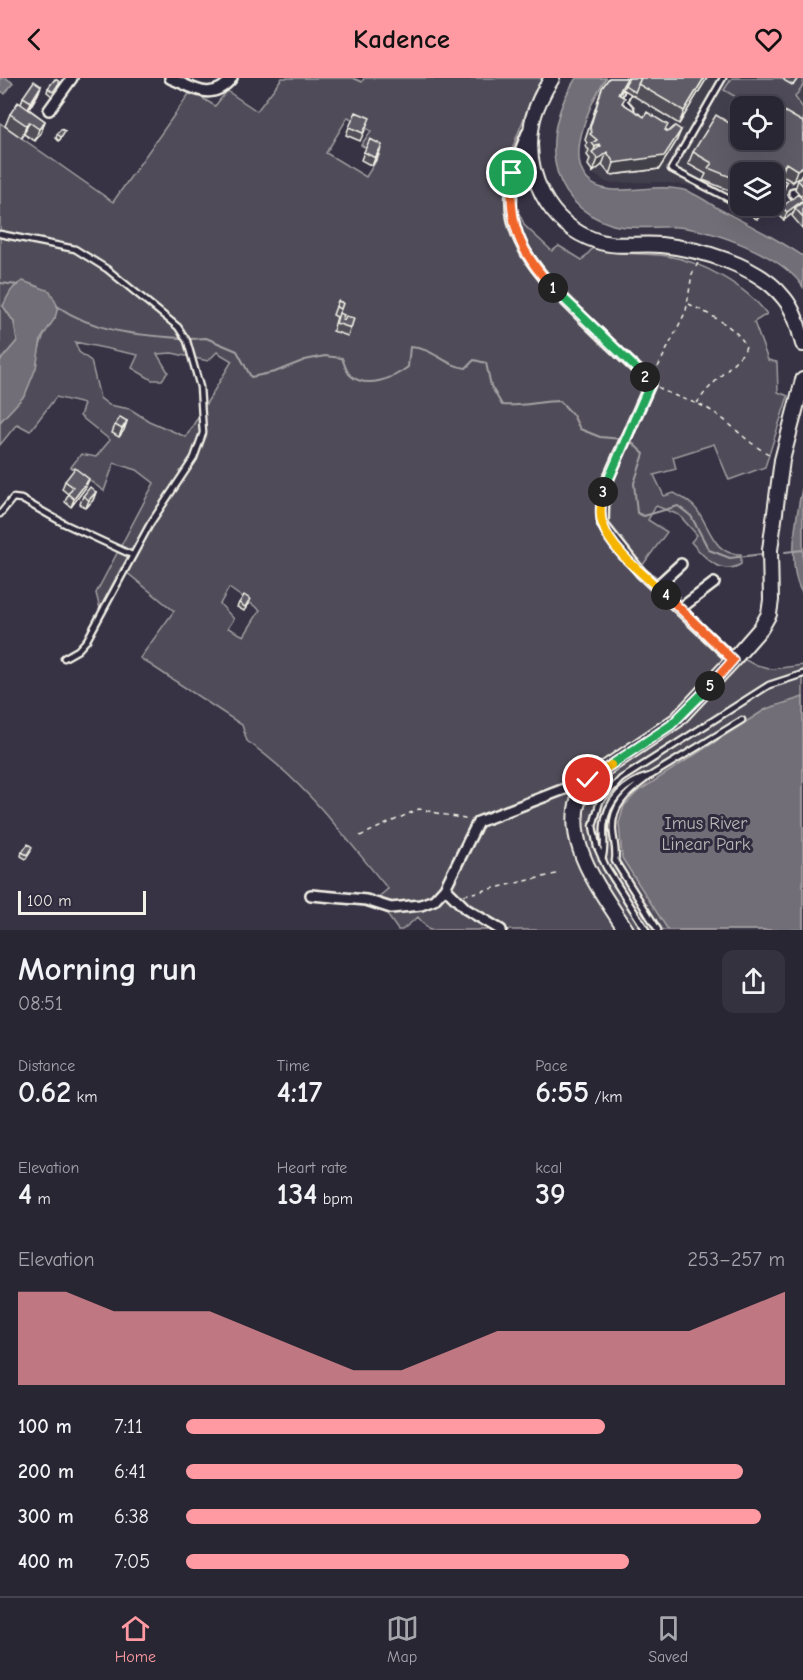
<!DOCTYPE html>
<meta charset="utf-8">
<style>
body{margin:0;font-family:"Comic Neue",sans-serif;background:#35323f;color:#f1f3f6;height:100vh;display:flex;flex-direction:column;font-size:22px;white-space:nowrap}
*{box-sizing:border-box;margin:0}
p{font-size:20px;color:#a5a5ac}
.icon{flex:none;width:33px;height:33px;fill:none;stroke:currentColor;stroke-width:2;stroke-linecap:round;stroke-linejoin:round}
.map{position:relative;height:852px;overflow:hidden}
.panel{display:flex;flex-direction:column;background:#292633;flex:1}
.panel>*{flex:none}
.controls{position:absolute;left:730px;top:18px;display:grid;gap:12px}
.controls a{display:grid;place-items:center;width:54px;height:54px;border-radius:12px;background:#292633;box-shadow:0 6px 24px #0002,0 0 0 2px #45434e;font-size:30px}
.scale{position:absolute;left:18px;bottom:15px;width:128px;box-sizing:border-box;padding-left:6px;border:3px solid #f4f1e8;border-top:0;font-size:16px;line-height:21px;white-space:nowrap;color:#f4f1e8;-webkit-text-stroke:4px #2f2a3d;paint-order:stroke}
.pin{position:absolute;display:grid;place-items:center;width:51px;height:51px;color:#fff;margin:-26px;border:3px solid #fff;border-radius:50%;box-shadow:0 2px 6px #0007}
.km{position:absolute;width:30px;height:30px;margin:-15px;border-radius:50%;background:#222;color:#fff;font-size:16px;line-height:30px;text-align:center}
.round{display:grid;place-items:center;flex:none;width:63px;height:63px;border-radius:12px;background:#35323f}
.summary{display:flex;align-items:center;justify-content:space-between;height:102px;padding:0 18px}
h1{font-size:33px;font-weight:800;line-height:45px}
.figures{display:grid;grid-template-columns:repeat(3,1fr);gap:9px;height:102px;padding:6px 18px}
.figures div{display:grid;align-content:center}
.figures b{font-size:30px;font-weight:800}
.figures small{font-size:16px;font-weight:400}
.figures p{font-size:16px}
.chart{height:168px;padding:12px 18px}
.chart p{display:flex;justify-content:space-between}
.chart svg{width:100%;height:108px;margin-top:6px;fill:#ff9aa2;opacity:.7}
ul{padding:0 18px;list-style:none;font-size:20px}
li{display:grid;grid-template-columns:96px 72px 1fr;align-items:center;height:45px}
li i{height:15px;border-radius:8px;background:#ff9aa2}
header{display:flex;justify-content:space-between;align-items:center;height:78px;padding:0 18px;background:#ff9aa2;color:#111;font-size:27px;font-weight:800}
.dock{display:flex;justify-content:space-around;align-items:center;height:84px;border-top:2px solid #45434e;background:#292633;font-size:16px;color:#a5a5ac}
.dock a{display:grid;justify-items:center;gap:3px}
.dock .selected{color:#ff9aa2}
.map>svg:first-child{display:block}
.built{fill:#433f4e;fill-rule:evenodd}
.green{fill:#504b59;stroke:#a29ea0;stroke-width:1.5;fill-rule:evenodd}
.water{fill:#726e77;stroke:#a6a2a4;stroke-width:1.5}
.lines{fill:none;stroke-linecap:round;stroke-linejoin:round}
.stream{stroke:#a6a2a4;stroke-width:2}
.lane-casing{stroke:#f4f1e8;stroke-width:9}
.street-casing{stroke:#f4f1e8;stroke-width:14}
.secondary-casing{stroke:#f4f1e8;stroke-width:18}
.path{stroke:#f4f1e8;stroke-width:1.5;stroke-dasharray:4.5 4.5;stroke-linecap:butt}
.lane{stroke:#2f2a3d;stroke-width:4.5}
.street{stroke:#2f2a3d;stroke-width:9}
.secondary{stroke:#2f2a3d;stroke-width:14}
.wall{fill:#524f59;stroke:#f4f1e8;stroke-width:1.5}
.shaded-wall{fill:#424048;stroke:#f4f1e8;stroke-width:1.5}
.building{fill:#5f5c67;stroke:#f4f1e8;stroke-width:1.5}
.split-1-casing{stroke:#fff;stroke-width:12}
.split-2-casing{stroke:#fff;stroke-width:12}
.split-3-casing{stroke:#fff;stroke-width:12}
.split-4-casing{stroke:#fff;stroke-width:12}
.split-5-casing{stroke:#fff;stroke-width:12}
.split-6-casing{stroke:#fff;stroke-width:12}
.split-7-casing{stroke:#fff;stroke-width:12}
.split-1{stroke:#f0652b;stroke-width:8}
.split-2{stroke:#22a559;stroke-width:8}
.split-3{stroke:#22a559;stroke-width:8}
.split-4{stroke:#f5b400;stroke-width:8}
.split-5{stroke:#f0652b;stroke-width:8}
.split-6{stroke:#22a559;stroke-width:8}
.split-7{stroke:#f5b400;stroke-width:8}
.labels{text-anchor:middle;stroke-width:6;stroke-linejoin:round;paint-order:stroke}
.park-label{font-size:18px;fill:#bbb7b6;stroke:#2f2a3d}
</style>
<header><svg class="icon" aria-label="back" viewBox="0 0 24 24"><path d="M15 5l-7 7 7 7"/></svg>Kadence<svg class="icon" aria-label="heart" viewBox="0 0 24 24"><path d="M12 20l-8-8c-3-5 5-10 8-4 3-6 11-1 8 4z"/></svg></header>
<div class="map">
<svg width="803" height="852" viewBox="0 0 803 852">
<rect width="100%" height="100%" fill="#373244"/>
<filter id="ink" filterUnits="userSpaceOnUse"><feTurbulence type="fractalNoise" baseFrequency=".0167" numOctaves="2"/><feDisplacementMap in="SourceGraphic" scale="12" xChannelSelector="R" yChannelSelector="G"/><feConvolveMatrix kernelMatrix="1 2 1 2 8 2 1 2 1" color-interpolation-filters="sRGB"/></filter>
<g filter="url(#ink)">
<path class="built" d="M 612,0 L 803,0 L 803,96 L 774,127 L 774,94 L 741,94 L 741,128 L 773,128 L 757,141 L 692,108 L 661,104 L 607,105 L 592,95 L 584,73 L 595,29 ZM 741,28 L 774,28 L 774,62 L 741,62 Z"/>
<path class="green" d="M 282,0 L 353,0 L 362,4 L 364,0 L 544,0 L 534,14 L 507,84 L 518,117 L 517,131 L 525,148 L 552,173 L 559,168 L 582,182 L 593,170 C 618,178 642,174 667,178 C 701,183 746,208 767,236 L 754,244 L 768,282 L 777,284 L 778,314 L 788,318 L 765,389 L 729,402 L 714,366 L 673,379 L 676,391 L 654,397 L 664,418 L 674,415 C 683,420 691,424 697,432 C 710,449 714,478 741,476 L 741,486 C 721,499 704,479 691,464 L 697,457 L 679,437 L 656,428 L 648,442 L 667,454 L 642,488 L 673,511 L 693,536 L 732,575 L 753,586 L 772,591 L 803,587 L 803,852 L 429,852 L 418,839 L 402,852 L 398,852 L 376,821 L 388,811 C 343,757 304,703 247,663 L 242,647 L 140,580 L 174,533 L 121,490 L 100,531 L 96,515 L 154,405 L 137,392 L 114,385 L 104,413 L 71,389 L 81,376 L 96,379 L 110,362 L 80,338 L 84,326 L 56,319 L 30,353 L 17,346 L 0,367 L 0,344 L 38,274 L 45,253 L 55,240 L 3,228 L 14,244 L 17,263 L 0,283 L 0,45 L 113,124 L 191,13 L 215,28 L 227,13 L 257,33 ZM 348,39 L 371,53 L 361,67 L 379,78 L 366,99 L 326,75 ZM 75,264 L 138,277 L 132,290 L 152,302 L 162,302 L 168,294 L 157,276 L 172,275 L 208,283 L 217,274 L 232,283 L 186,359 L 149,343 L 130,331 L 109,327 L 100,320 L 91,283 L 79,274 ZM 229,510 L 260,532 L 244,558 L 228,550 L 234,541 L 220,526 Z
M 732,0 L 781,0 L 793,8 L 798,0 L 803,0 L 803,7 L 795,19 L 803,30 L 803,60 L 774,28 L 751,28 L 724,12 Z"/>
<path class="water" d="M 0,0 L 6,0 L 13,5 L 5,16 L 0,12 Z
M 576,0 L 606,0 C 587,29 552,108 614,112 C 639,113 662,106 687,113 C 698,117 709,125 719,131 C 748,146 776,160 803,178 L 803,209 C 782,177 714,152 677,149 C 659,148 629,152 613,147 C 543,125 541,53 576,0 Z
M 23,203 L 50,213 L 58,229 L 55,240 L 41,261 L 36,290 L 25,317 L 0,344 L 0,283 L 17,263 L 14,244 L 3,228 C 8,217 12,208 23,203 Z
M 803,406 L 803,516 C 785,491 797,433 803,406 Z
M 803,619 L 803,852 L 668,852 L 622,780 L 619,745 L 624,728 L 637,714 L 766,631 Z"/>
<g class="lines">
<path class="stream" d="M 0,205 L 18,207
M 57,228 C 95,254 136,257 180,260
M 190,261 L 206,260 L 237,273 L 251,299 L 275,294 L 305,282 L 325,278 L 342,280 C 344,285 346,293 350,297 C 366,312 394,300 408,289 L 410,269 C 435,270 442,287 466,290 L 474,282 L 486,285 L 491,308 L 502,327 C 522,329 540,323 560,323 L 573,337 L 580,351 L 600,359 L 622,361
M 628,361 L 644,376 L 634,405 L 637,435 L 644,438 L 678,428 L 691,438 L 709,472 L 730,480 L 763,476
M 785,474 L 803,472"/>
<g class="lane-casing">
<path id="lane" d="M 723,0 L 671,91 L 741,127
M 628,14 L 624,23 L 631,31
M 0,156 L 75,171 L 107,191 L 178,249 L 187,263 L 200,309 L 203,355 L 194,380 L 150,446 L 87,562 L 78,572 L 64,580
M 0,436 L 13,420 L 21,421 L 65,446 L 132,477
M 647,700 C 628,714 610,728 613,755 C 614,765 617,773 615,783 L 658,852
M 602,781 C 606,770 603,760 604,748 C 606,723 626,704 650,698 L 742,642
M 646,852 L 606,789 L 597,769 L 593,748 L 600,723 L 621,701 L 769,607 L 803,596"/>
</g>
<g class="street-casing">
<path id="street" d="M 170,0 C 194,10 212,25 232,0
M 49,32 L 72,0
M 527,55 C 490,141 520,179 581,238 C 604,260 627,283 651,304 L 604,410 L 603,447 L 641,495 L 733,582
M 794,115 L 803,125
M 657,508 L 681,486
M 681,530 L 714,505
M 445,810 L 466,831 L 501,852
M 311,817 L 366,822 L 391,830 L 421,827 L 434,822 L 445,810 L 478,744 L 588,702"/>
</g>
<g class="secondary-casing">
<path id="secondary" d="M 552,0 C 544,12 534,32 532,46 C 523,95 548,147 597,163 C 617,170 640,165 661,167 C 700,171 758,187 784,220 C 795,233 799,251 803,266
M 626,852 C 598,808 553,753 588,702 L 677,642 L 733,582 L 761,550 L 769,536 L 771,522 L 770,472 L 782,382 L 803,302"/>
</g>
<path class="path" d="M 689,226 C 708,236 736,248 746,268 L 744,274 L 706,313 L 697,325
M 654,297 L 686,233 L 692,196 L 698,185
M 658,309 C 674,320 693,322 710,332 C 732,345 747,366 771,377
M 360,758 L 419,731 L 469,742
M 464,817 L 560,795"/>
<use href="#lane" class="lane"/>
<use href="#street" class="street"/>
<use href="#secondary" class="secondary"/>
</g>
<path class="wall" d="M 609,0 L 707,0 L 679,46 L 623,11 L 620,17 L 623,26 L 668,54 L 681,52 L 676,64 L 659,91 L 610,97 L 602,87 L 593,94 L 588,87 L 590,81 L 587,77 L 589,72 L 585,68 L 587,65 L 585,62 L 602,10 Z
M 783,0 L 798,0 L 793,7 L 785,3 Z
M 41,8 L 38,16 L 29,31 L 45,43 L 41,55 L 35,63 L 24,56 L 22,60 L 5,48 L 10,36 L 21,26 L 23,19 Z
M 59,8 L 52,18 L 47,14 L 48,10 Z
M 803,44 L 803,116 L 801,118 L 795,111 L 798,102 L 803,98 L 803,96 L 793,104 L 781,97 L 779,100 L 782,117 L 774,125 L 774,94 L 741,94 L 741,117 L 703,102 L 706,96 L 688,86 L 693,74 Z
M 367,48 L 360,63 L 346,57 L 349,49 Z
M 65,53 L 63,57 L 59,63 L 56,60 L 57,56 Z
M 364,74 L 379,76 L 372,88 L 361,82 Z
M 803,124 L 803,151 L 792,138 L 794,134 L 784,142 L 779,137 L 782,129 L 801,125 Z
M 751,128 L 771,128 L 757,141 L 753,139 L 754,135 L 749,133 Z
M 338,223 L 343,225 L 339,236 L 342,241 L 344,242 L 354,240 L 348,258 L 333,253 L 337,239 L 333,237 Z
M 127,343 L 124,352 L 119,359 L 112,355 L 115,347 Z
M 65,403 L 86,409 L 71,429 L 65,424 L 68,416 L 62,411 Z
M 96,414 L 93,422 L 86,430 L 80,426 L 83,418 Z
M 239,525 L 249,525 L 244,533 L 237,529 Z
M 31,773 L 26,781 L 21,778 L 22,774 Z"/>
<path class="shaded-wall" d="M 627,0 L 630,0 L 625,7 L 613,28 L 618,16 Z
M 704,0 L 707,0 L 679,46 L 684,33 Z
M 41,8 L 38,16 L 28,32 L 31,24 Z
M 45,43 L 41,55 L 35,63 L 39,51 Z
M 29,44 L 24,56 L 22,60 L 26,47 Z
M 681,52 L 676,64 L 659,91 L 610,97 L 614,85 Z
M 600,66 L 595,78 L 593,75 L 595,69 Z
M 382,67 L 379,76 L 372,88 L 375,80 Z
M 607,74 L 602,87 L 593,94 L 598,81 Z
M 786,85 L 781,97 L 774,108 L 777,98 Z
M 803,88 L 803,96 L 793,104 L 797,92 Z
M 787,104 L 782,117 L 774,125 L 774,117 Z
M 803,122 L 800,130 L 795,130 L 794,134 L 784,142 L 787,134 Z
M 763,128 L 771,128 L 757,141 L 762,129 Z
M 127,343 L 124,352 L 119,359 L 122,351 Z
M 89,401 L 86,409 L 71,429 L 74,421 Z
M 96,414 L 93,422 L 86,430 L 89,422 Z"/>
<path class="building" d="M 609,0 L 627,0 L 618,16 L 625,20 L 622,25 L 644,39 L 647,34 L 668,47 L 665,52 L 668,54 L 675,48 L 681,52 L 664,78 L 614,85 L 607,74 L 598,81 L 592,74 L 601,68 L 600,66 L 595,69 L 592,65 L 597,62 L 590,56 L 592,54 L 590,50 L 602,10 Z
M 629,0 L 641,0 L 635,14 L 625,7 Z
M 641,0 L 704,0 L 684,33 L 638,6 Z
M 55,1 L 60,4 L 53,14 L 48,10 Z
M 34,3 L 41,8 L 31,24 L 23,19 Z
M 18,24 L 45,43 L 39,51 L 29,44 L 26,47 L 10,36 Z
M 768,24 L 803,44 L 803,88 L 797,92 L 786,85 L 777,98 L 787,104 L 774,117 L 774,94 L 741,94 L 741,103 L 708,90 L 712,85 L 693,74 L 716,37 L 741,52 L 741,62 L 774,62 L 774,28 L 765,28 Z
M 356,34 L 370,40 L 363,55 L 349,49 Z
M 61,51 L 65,53 L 61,59 L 57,56 Z
M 370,61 L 382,67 L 375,80 L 364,74 Z
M 803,98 L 803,108 L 798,102 Z
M 798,116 L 803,122 L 787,134 L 782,129 Z
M 803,124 L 803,139 L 795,130 Z
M 338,223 L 343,225 L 341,231 L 336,229 Z
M 339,235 L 344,237 L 342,241 L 344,242 L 346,238 L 354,240 L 351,250 L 336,245 Z
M 120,339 L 127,343 L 122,351 L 115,347 Z
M 75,390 L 89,401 L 74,421 L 68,416 L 73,409 L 65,403 Z
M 90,409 L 96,414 L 89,422 L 83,418 Z
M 244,517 L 250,521 L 245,529 L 239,525 Z
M 28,766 L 32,769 L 27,777 L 22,774 Z"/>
</g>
<g class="lines" filter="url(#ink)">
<g class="split-1-casing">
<path id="split-1" d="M 512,95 C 508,146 519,173 553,210"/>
</g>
<g class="split-2-casing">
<path id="split-2" d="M 553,210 L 645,299"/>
</g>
<g class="split-3-casing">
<path id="split-3" d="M 603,414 L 651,304 L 645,299"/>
</g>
<g class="split-4-casing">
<path id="split-4" d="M 603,414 C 601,424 599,438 603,447 C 611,473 647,499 666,517"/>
</g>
<g class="split-5-casing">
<path id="split-5" d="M 666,517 L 733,582 L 710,608"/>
</g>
<g class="split-6-casing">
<path id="split-6" d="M 611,687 L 671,647 L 710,608"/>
</g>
<g class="split-7-casing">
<path id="split-7" d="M 588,702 L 611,687"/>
</g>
<use href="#split-1" class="split-1"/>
<use href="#split-2" class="split-2"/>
<use href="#split-3" class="split-3"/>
<use href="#split-4" class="split-4"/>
<use href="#split-5" class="split-5"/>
<use href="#split-6" class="split-6"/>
<use href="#split-7" class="split-7"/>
</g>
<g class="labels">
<g class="park-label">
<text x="706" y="751">Imus River<tspan x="706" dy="21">Linear Park</tspan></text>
</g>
</g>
</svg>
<div class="controls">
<a><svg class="icon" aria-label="locate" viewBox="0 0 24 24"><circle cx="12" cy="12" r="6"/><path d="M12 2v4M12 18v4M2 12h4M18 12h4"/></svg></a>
<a><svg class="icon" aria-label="layers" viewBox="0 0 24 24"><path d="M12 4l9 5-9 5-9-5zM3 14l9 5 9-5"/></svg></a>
</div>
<div class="scale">100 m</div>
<div class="pin" style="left:512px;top:95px;background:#1e9e55"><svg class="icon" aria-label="arrive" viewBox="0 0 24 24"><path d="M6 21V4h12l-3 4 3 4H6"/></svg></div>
<div class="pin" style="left:588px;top:702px;background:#d93025"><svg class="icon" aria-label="check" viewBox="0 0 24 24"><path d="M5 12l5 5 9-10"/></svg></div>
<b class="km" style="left:553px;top:210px">1</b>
<b class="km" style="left:645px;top:299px">2</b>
<b class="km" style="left:603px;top:414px">3</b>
<b class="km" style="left:666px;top:517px">4</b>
<b class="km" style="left:710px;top:608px">5</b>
</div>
<section class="panel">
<div class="summary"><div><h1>Morning run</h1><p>08:51</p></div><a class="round"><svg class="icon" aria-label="share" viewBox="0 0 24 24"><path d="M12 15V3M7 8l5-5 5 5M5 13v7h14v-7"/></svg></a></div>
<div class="figures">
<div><p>Distance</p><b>0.62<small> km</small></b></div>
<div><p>Time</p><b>4:17</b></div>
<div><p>Pace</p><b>6:55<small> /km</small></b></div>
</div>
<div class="figures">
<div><p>Elevation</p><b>4<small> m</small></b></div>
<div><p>Heart rate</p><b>134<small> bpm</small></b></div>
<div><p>kcal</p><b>39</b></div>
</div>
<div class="chart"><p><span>Elevation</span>253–257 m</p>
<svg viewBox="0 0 160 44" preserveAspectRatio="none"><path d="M0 44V6L10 6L20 14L30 14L40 14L50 22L60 30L70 38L80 38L90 30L100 22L110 22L120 22L130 22L140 22L150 14L160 6V44z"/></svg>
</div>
<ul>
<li><b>100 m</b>7:11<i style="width:70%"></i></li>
<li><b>200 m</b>6:41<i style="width:93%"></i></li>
<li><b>300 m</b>6:38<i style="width:96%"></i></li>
<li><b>400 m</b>7:05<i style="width:74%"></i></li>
</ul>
</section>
<nav class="dock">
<a class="selected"><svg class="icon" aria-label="home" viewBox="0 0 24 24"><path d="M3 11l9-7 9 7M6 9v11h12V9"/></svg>Home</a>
<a><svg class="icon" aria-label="map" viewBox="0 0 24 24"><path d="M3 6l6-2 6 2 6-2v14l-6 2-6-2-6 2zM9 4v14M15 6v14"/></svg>Map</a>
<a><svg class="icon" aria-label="saved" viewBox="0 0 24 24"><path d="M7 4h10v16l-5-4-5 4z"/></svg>Saved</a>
</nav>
